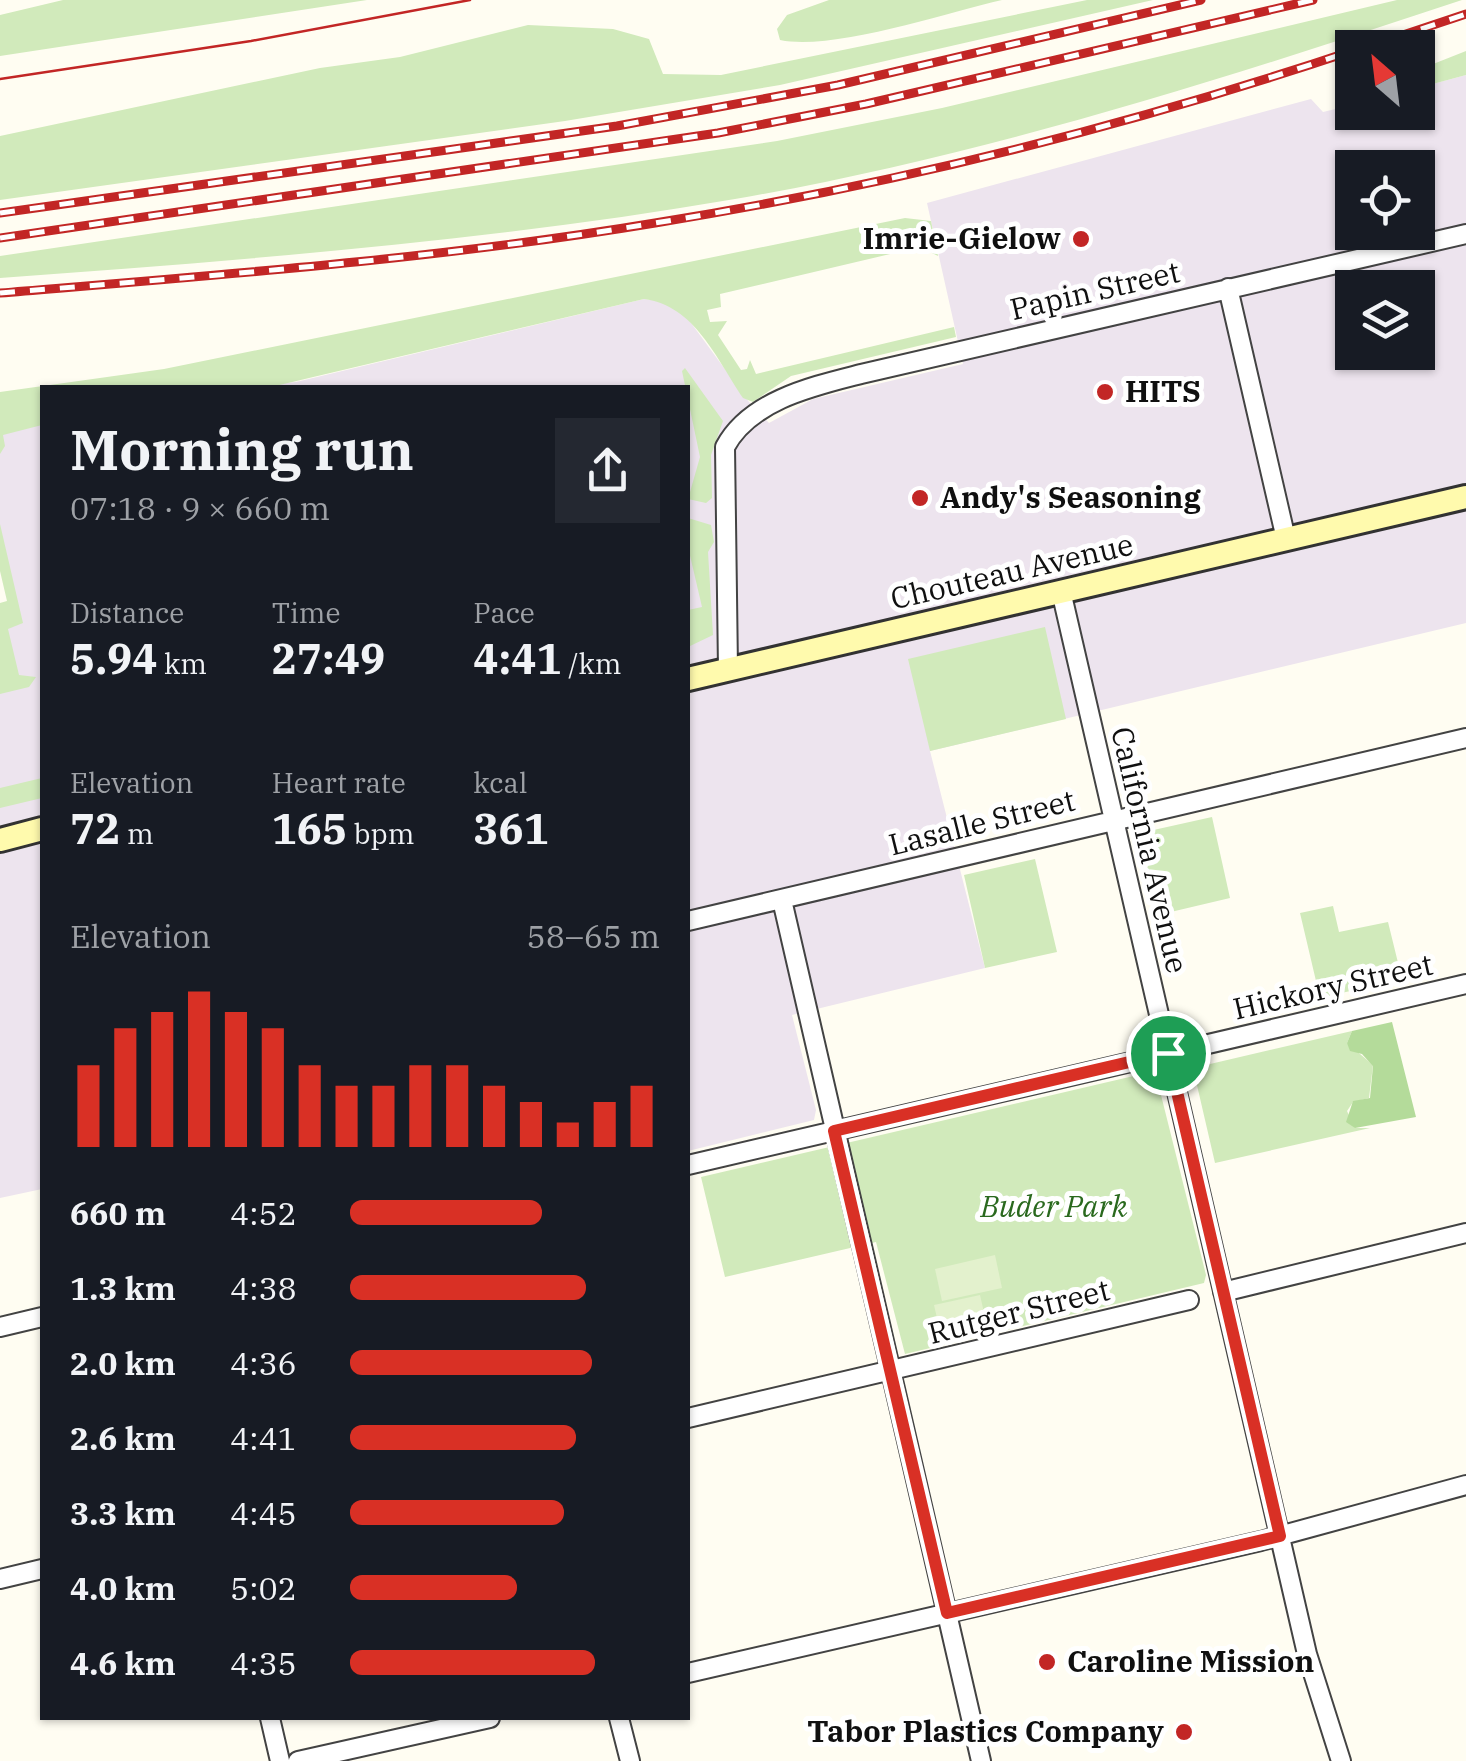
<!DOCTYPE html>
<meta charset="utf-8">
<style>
body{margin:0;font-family:"IBM Plex Serif",serif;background:#242831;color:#f1f3f6;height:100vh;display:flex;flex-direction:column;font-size:38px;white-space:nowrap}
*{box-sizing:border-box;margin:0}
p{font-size:32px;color:#9ea1a6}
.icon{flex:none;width:55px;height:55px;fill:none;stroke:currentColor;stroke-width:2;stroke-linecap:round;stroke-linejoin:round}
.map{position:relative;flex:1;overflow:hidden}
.panel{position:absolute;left:40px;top:385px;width:650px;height:1335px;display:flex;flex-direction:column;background:#171b24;border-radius:0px;box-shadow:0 2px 8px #0004}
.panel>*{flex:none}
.needle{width:65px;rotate:332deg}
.buttons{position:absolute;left:1335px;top:30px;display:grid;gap:20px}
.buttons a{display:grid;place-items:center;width:100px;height:100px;border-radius:0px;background:#171b24;box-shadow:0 2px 8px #0004;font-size:50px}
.pin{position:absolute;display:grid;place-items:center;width:85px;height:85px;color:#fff;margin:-42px;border:5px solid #fff;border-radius:50%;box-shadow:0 2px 10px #0007}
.round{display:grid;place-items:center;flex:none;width:105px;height:105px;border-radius:0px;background:#242831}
.overview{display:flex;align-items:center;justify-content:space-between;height:170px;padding:0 30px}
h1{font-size:55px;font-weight:700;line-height:75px}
.figures{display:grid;grid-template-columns:repeat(3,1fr);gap:15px;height:170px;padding:10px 30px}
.figures div{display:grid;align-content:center}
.figures b{font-size:42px;font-weight:700}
.figures small{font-size:28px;font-weight:400}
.figures p{font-size:28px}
.chart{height:280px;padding:20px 30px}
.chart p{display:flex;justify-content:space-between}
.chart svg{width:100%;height:180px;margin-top:10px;stroke:#d93025;stroke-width:6}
ul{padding:0 30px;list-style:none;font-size:32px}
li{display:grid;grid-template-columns:160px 120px 1fr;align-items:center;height:75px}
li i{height:25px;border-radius:12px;background:#d93025}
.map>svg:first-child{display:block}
.industrial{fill:#ede4ee;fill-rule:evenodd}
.green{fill:#d1eabb}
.forest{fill:#b4db9a}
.pitch{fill:#e3f1cd}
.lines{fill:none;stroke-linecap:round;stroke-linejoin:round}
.street-casing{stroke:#434343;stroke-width:22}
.secondary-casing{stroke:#323232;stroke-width:28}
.street{stroke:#fff;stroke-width:18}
.secondary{stroke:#fffaad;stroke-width:22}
.tram{stroke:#c22625;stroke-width:2.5}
.rail-casing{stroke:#c22625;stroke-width:9}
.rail{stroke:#fff;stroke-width:5;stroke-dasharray:15;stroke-linecap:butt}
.route-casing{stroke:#fff;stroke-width:20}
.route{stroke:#d93025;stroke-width:12}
.poi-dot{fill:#c22625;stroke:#fff;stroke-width:4}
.labels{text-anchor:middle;stroke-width:10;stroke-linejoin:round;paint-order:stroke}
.poi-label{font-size:30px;font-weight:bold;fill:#101010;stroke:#fff;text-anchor:start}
.street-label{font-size:30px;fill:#101010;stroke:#fff}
.park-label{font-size:30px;font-style:italic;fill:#2a691e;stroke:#fff}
</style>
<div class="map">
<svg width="1466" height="1761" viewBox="0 0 1466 1761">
<rect width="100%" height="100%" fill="#fffdf2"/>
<path class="industrial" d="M 1466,75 L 1466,623 L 930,751 L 985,968 L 792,1015 L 816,1110 L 814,1120 L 688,1151 L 688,388 L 231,388 L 296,382 L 644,299 L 662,301 L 686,316 L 749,402 L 769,423 L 813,399 L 963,364 L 927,203 L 1311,99 L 1323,112 L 1352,105 L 1352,112 L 1418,112 L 1418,88 ZM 1352,168 L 1418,168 L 1418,232 L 1352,232 ZM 1352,288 L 1418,288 L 1418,352 L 1352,352 Z
M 42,405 L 42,1189 L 0,1198 L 0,627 L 19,623 L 0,537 L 0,408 Z"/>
<path class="green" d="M 63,0 L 367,0 L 0,56 L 0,15 Z
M 829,0 L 1002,0 C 946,13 833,51 780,40 L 777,29 L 787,15 Z
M 1087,0 L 1153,0 L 780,85 L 565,121 L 0,200 L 0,136 L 320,68 L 400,57 L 528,25 L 613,29 L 649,39 L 663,74 L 721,75 Z
M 1397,0 L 1462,0 C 1224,79 983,156 735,199 C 492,241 245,260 0,278 L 0,256 L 777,141 L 942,108 Z
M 1466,51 L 1466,75 L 1418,88 L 1418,70 Z
M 905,218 L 931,221 L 938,256 L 920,247 L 720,294 L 721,307 L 707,310 L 710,322 L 727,321 L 718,335 L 741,370 L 747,369 L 750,360 L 756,374 L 954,327 L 956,337 L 791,376 L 753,402 L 743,398 C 716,358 695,306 644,299 L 271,387 L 42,388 L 42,425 L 3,435 L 5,446 L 0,454 L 0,392 L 164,369 Z
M 685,368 L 723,421 L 711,455 L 712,498 L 706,503 L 688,499 L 700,457 L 682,371 Z
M 688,518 L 711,525 L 714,542 L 708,552 L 713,635 L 688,647 L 688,610 L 702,607 L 688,547 Z
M 0,524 L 23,623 L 8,629 L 19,675 L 36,677 L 29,687 L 0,694 L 0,603 L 7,601 L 0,571 Z
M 1045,627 L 1066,719 L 930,751 L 908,659 Z
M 42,778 L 42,798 L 0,808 L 0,788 Z
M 1212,817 L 1230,898 L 1158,915 L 1140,833 Z
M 1035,859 L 1057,952 L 985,968 L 964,875 Z
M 1333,906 L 1339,932 L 1388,922 L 1402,979 L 1320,998 L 1300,913 Z
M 1352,1031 L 1347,1043 L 1373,1065 L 1369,1098 L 1353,1102 L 1347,1111 L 1355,1128 L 1370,1128 L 1215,1163 L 1193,1068 Z
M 1155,1071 L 1206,1275 L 1204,1283 L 905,1354 L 876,1242 L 725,1277 L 701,1177 Z"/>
<path class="forest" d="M 1392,1022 L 1416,1117 L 1355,1128 L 1346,1122 L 1353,1101 L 1370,1098 L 1373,1066 L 1362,1054 L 1350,1051 L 1347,1043 L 1352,1031 Z"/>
<path class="pitch" d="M 995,1255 L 1002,1288 L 942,1301 L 935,1269 Z
M 980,1295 L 985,1317 L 939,1327 L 934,1305 Z"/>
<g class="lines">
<g class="street-casing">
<path id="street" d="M 1228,288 L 1286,539
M 1061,591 L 1307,1654 L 1341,1761
M 728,669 L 725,447 C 750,400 814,386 861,374 L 1466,234
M 782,900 L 981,1761
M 688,921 L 1466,738
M 688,1165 L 1466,984
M 1223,1292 L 1466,1233
M 0,1327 L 42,1317
M 688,1418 L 1189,1300
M 0,1579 L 42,1569
M 688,1673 L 1261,1541 L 1466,1485
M 270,1718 L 280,1761
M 619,1718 L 630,1761
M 298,1761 L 490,1718"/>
</g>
<g class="secondary-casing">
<path id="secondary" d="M 688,679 L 1466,497
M 0,840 L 42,829"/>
</g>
<use href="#street" class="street"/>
<use href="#secondary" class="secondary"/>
<path class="tram" d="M 0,79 L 251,41 L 470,0"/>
<g class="rail-casing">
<path id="rail" d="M 1364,48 L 1466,14
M 0,213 L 617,126 L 838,85 L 1201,0
M 0,238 L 718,133 L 866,104 L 1313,0
M 0,293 C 219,275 438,259 655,223 C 891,185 1125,127 1352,51"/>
</g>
<use href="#rail" class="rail"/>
</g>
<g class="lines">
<g class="route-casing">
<path id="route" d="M 1168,1053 L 1280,1536 L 947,1613 L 834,1131 Z"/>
</g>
<use href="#route" class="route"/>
</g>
<g class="poi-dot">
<circle cx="1081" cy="239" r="10"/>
<circle cx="1105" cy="392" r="10"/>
<circle cx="920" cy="498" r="10"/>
<circle cx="1047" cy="1662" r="10"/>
<circle cx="1184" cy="1732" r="10"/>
</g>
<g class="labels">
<g class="poi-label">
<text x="1061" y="249" text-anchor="end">Imrie-Gielow</text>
<text x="1125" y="402">HITS</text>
<text x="940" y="508">Andy's Seasoning</text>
<text x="1067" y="1672">Caroline Mission</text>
<text x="1164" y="1742" text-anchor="end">Tabor Plastics Company</text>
</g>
<g class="street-label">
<text transform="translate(1095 291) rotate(-13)" y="10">Papin Street</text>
<text transform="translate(1012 572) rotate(-13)" y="10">Chouteau Avenue</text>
<text transform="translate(982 823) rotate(-14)" y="10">Lasalle Street</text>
<text transform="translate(1149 850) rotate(77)" y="10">California Avenue</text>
<text transform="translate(1333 987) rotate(-13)" y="10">Hickory Street</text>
<text transform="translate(1019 1312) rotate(-14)" y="10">Rutger Street</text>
</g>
<g class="park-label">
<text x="1054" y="1217">Buder Park</text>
</g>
</g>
</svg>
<div class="buttons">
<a><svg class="needle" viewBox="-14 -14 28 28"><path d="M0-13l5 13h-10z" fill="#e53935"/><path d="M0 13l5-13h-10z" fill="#9ea1a6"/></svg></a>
<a><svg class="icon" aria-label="locate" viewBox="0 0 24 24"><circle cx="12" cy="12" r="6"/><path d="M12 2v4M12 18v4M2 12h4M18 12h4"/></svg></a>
<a><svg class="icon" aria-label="layers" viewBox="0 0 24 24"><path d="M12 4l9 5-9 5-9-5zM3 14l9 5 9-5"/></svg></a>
</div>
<div class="pin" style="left:1168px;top:1053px;background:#1e9e55"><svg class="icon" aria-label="arrive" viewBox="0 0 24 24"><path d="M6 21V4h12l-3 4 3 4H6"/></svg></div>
<section class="panel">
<div class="overview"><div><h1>Morning run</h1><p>07:18 · 9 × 660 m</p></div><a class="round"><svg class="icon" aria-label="share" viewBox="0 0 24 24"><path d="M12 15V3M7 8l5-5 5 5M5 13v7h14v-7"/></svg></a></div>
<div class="figures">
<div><p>Distance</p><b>5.94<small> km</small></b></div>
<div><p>Time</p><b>27:49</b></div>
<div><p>Pace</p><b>4:41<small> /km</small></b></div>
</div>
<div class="figures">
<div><p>Elevation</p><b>72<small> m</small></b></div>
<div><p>Heart rate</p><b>165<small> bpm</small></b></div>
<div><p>kcal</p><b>361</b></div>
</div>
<div class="chart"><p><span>Elevation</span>58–65 m</p>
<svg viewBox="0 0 160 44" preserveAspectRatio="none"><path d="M5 44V24M15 44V15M25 44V11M35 44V6M45 44V11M55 44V15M65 44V24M75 44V29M85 44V29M95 44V24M105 44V24M115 44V29M125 44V33M135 44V38M145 44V33M155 44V29"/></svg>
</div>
<ul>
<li><b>660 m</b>4:52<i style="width:62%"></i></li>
<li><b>1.3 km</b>4:38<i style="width:76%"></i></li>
<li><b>2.0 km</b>4:36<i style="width:78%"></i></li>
<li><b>2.6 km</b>4:41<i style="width:73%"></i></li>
<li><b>3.3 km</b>4:45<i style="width:69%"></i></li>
<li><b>4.0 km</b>5:02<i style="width:54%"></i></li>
<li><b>4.6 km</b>4:35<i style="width:79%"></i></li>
</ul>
</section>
</div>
